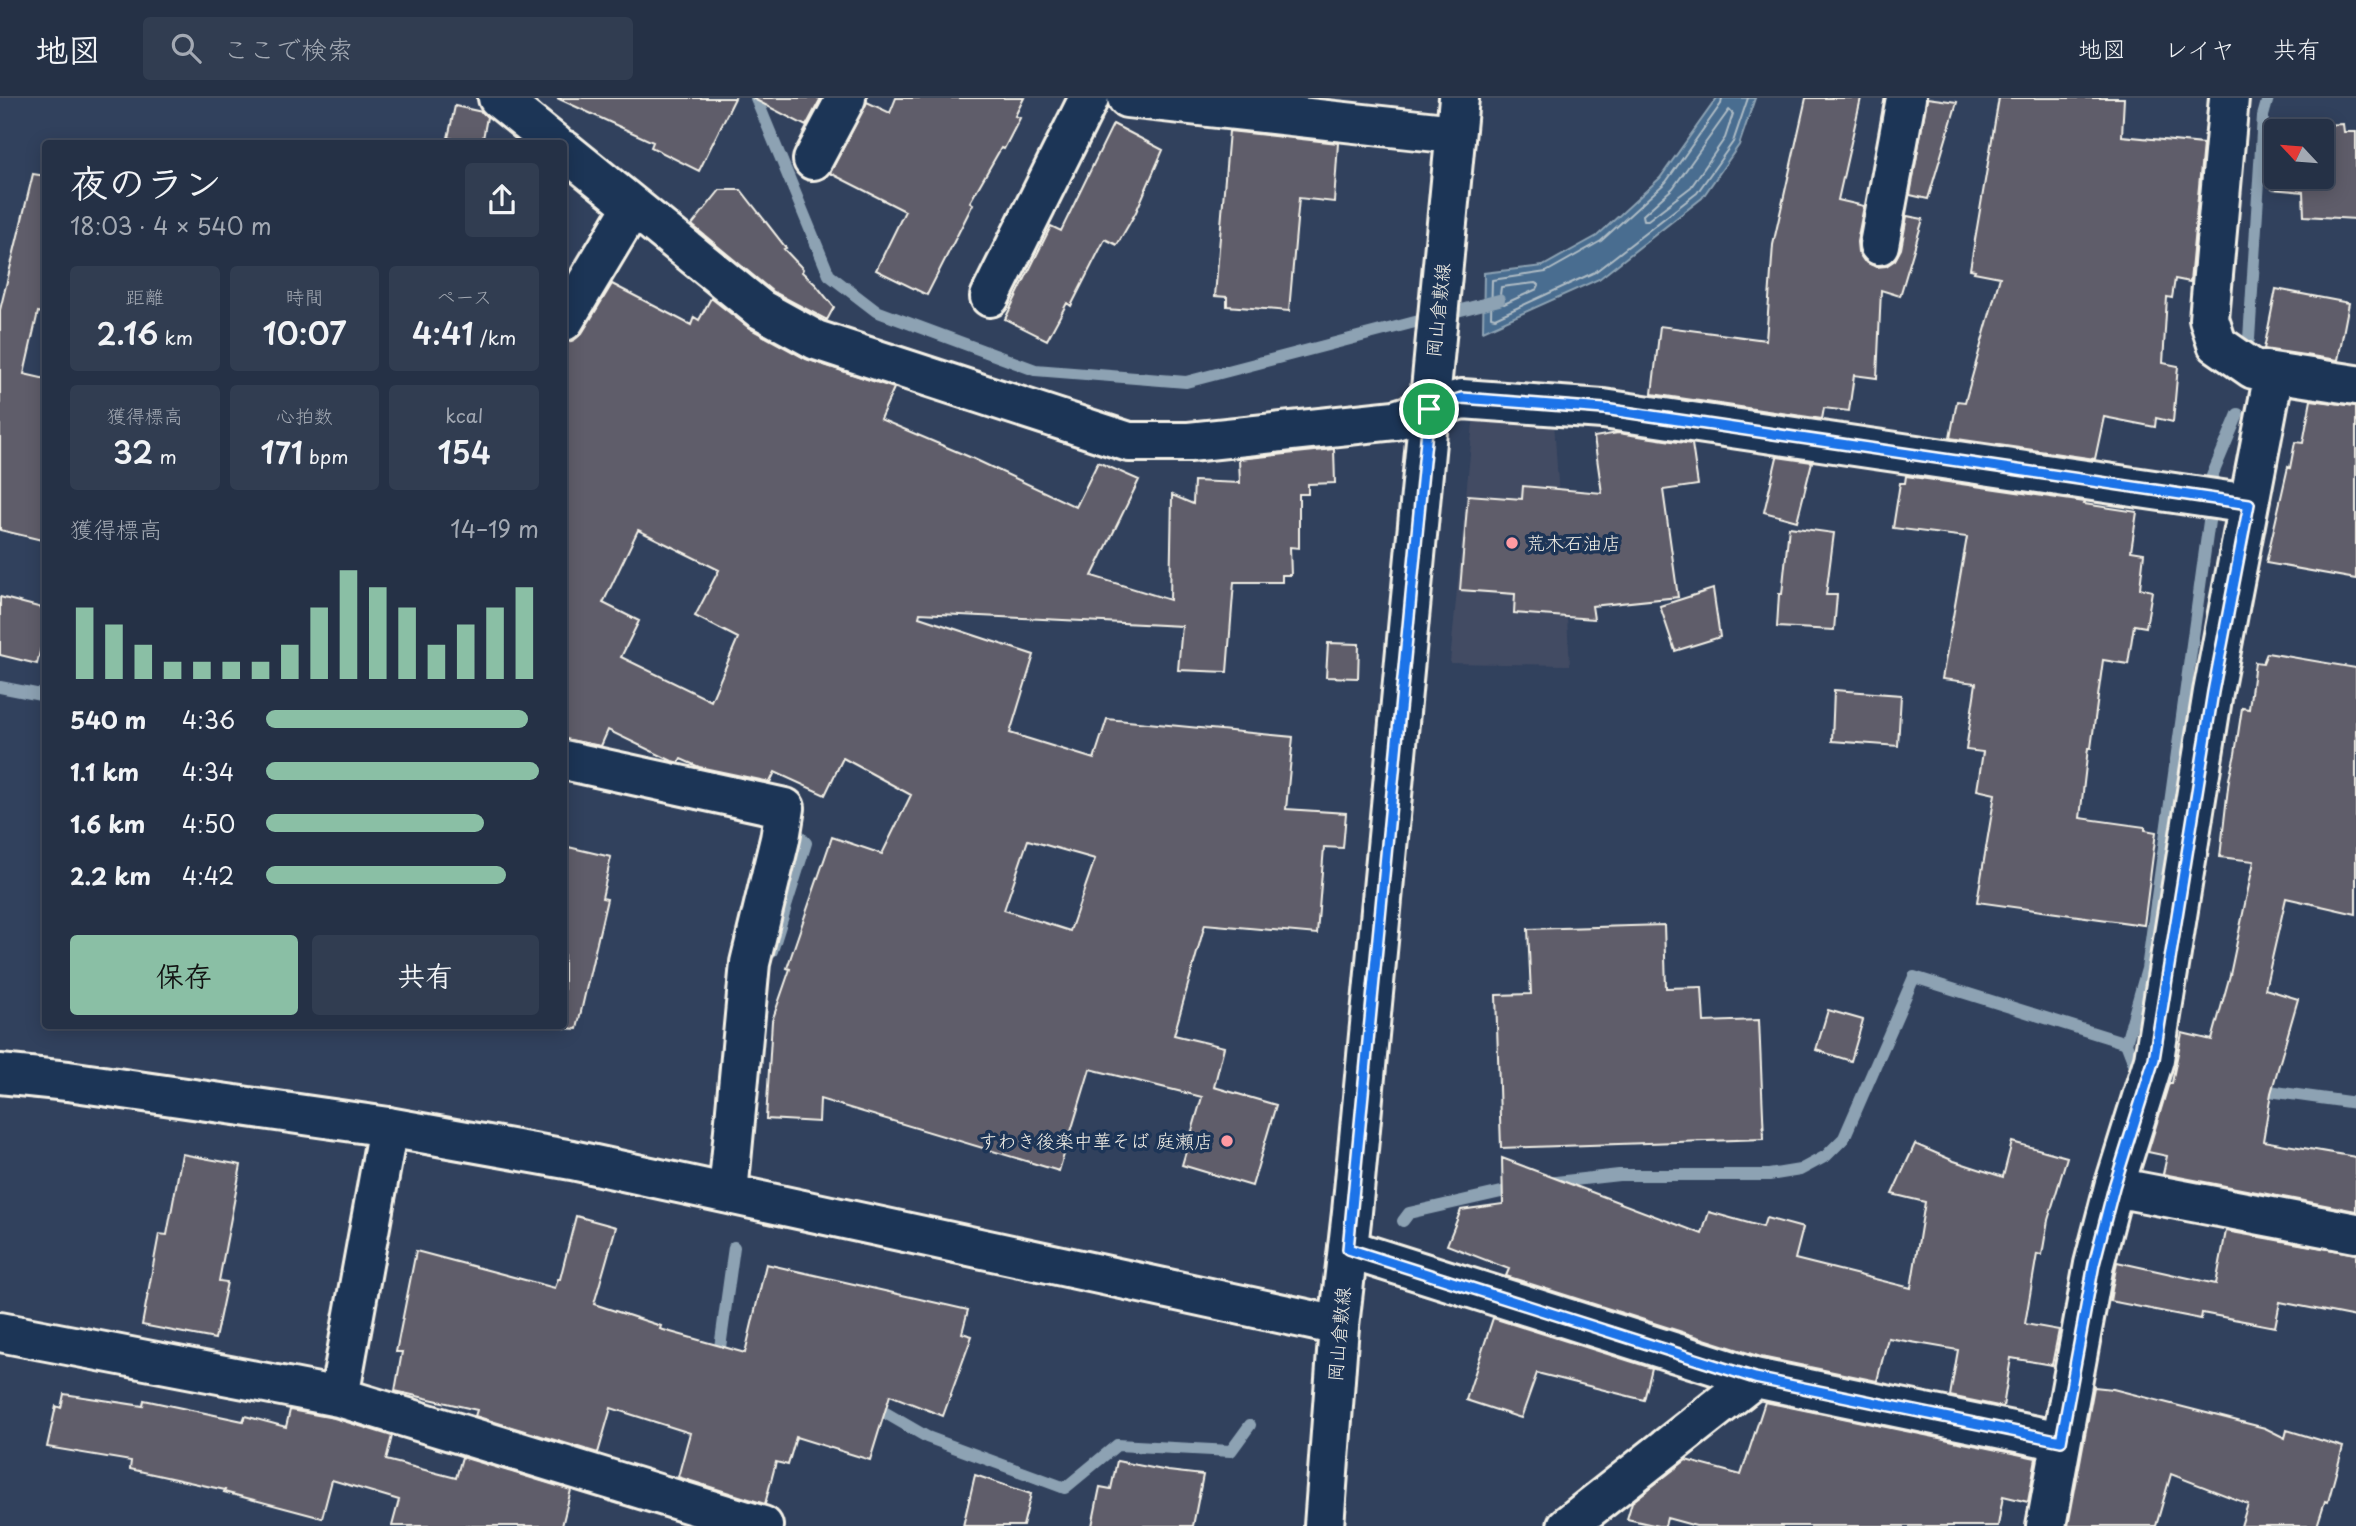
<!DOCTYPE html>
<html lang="ja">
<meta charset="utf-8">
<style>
body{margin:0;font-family:"Playpen Sans","Klee One",sans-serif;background:#313d51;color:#f1f3f6;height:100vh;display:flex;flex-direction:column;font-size:26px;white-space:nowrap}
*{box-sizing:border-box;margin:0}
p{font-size:23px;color:#a3a9b3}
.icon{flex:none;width:38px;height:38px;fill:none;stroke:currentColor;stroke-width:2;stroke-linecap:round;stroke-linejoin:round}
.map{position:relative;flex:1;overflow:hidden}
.panel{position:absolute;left:42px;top:42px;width:525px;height:889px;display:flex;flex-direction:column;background:#253146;border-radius:7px;box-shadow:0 4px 18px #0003,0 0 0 2px #424c5f}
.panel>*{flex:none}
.needle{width:46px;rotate:296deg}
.buttons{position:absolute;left:2264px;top:21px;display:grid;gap:14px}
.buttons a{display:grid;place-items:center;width:70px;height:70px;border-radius:7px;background:#253146;box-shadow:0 4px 18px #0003,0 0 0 2px #424c5f;font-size:35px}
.pin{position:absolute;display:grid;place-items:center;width:60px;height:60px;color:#fff;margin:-30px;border:4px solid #fff;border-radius:50%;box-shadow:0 2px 7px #0007}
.round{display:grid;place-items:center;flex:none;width:74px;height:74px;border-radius:7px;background:#313d51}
.overview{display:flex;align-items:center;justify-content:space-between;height:119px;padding:0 28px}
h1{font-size:38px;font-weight:600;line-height:52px}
.stats{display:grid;grid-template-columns:repeat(3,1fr);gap:10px;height:119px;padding:7px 28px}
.stats div{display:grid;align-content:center;border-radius:7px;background:#313d51;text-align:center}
.stats b{font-size:30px;font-weight:600}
.stats small{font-size:19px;font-weight:400}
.stats p{font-size:19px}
.chart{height:196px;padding:14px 28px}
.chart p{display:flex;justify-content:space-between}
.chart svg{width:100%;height:126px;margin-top:7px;stroke:#8abfa5;stroke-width:6}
.button{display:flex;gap:14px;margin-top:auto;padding:14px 28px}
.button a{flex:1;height:80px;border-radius:7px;background:#8abfa5;color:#111;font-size:28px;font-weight:600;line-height:80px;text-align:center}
.button a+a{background:#313d51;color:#f1f3f6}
ul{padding:0 28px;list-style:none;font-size:23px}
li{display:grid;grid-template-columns:112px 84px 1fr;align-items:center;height:52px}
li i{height:18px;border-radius:9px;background:#8abfa5}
header{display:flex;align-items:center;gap:42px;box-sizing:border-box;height:98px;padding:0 35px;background:#253146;border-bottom:2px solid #424c5f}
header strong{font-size:33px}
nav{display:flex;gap:38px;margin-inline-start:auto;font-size:24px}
.search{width:490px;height:63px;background:#313d51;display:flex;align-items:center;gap:18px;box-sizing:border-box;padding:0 24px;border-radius:7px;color:#a3a9b3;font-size:26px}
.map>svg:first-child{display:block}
.built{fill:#434c64}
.water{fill:#486d90;stroke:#8da2b3;stroke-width:2}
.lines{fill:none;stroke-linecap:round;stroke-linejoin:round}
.shore{stroke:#afbcc5;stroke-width:2}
.stream{stroke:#8da2b3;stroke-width:12}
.building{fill:#5f5d6a;stroke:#f4f1e8;stroke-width:2;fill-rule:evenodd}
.minor-casing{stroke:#f4f1e8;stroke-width:44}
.tertiary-casing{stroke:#f4f1e8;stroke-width:44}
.secondary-casing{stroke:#f4f1e8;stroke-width:44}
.minor{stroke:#1d3557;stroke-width:38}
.tertiary{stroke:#1d3557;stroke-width:38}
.secondary{stroke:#1d3557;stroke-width:38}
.route-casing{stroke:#fff;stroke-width:14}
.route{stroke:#1a73e8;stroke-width:9}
.poi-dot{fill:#ff9aa2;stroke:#1d3557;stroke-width:2.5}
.labels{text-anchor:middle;stroke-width:7;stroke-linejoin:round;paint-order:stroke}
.street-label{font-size:19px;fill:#f4f1e8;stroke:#1d3557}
.poi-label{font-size:19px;fill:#f4f1e8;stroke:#1d3557;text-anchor:start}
</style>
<header>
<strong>地図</strong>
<div class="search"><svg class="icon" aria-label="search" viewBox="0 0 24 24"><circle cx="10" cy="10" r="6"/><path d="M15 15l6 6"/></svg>ここで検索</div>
<nav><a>地図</a><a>レイヤ</a><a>共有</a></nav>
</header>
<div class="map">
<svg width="2356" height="1428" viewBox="0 0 2356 1428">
<rect width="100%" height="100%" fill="#31415d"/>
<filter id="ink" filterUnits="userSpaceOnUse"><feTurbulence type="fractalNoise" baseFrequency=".0143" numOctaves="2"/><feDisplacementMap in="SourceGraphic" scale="14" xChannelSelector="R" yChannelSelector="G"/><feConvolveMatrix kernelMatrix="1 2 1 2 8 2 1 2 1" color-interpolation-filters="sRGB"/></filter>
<g filter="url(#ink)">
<path class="built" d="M 1474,315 L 1554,324 L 1570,567 L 1450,565 Z"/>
<path class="water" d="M 1717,0 L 1755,0 L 1739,47 L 1702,100 L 1599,181 L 1483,233 L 1484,175 L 1543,168 L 1597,138 L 1660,80 Z"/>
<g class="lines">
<path class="shore" d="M 1722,0 L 1721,6 L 1666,84 L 1601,143 L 1546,174 L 1492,182 L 1491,219 L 1495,220 L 1595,174 L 1697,95 L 1733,44 L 1748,0
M 1729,12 L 1733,16 L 1725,40 L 1691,89 L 1648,122 L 1644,122 L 1643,117 L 1673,90 Z
M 1535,185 L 1539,187 L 1537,191 L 1504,206 L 1499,205 L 1501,189 Z"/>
<path class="stream" d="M 756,0 L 829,177 L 876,213 L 1035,272 L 1186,284 L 1499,202
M 2249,241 L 2263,18 L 2268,0
M 0,589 L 46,598
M 772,853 L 806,745 L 798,736 L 785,731
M 2126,945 L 2133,963
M 2255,991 L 2356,1005
M 1547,1085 L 1619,1077 L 1769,1077 L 1800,1072 L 1826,1058 L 1844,1040 L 1914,879 L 2126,945 L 2147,871 L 2210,416 L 2212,378 L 2238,316
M 1403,1123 L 1409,1115 L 1519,1090
M 718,1264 L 734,1149
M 870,1306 L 927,1339 L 1065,1390 L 1117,1347 L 1231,1353 L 1250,1327"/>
</g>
<path class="building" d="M 557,0 L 735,0 L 699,73 L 651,49 L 653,44 Z
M 752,0 L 821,0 L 806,28 Z
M 896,0 L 1024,0 L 1015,18 L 1020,20 L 1004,51 L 1001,50 L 970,104 L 973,106 L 927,197 L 876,172 L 905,113 L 830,75 L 867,4 L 890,15 Z
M 1806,0 L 1861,0 L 1838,102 L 1864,108 L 1857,144 L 1858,154 L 1864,163 L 1876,169 L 1886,168 L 1895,162 L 1901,151 L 1907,118 L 1923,121 L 1900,198 L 1881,192 L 1877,280 L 1854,277 L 1849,313 L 1824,310 L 1822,321 L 1652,296 L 1660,228 L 1766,242 L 1773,147 Z
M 1927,0 L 1957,4 L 1928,101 L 1910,97 Z
M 1999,0 L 2124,0 L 2122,38 L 2203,46 L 2190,184 L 2175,181 L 2172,200 L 2167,199 L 2163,265 L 2178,268 L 2173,324 L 2156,320 L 2155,329 L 2104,319 L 2095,361 L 1950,340 L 1957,303 L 1965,304 L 2000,179 L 1974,174 L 1975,172 L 1970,171 Z
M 455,8 L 482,14 L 487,19 L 482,46 L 448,40 Z
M 1113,26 L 1163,52 L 1136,114 L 1117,147 L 1105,141 L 1071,208 L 1067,205 L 1047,242 L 1005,221 L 1051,128 L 1061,133 Z
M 2343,26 L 2344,34 L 2356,34 L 2356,121 L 2304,118 L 2303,94 L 2272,91 L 2277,47 L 2277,79 L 2322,79 L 2322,33 L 2278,33 L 2279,29 Z
M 1229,33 L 1338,45 L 1334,104 L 1299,100 L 1289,213 L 1227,208 L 1227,199 L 1215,198 Z
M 33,76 L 46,78 L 46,216 L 38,214 L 24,276 L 46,281 L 46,443 L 0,432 L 0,212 Z
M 720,92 L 741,92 L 786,150 L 784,151 L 803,171 L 802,174 L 816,187 L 834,209 L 827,222 L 772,193 L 692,127 Z
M 612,186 L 691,227 L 694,219 L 699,222 L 711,200 L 749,230 L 806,261 L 894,290 L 880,321 L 972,360 L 1076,409 L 1098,364 L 1139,382 L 1092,478 L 1170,502 L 1172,397 L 1193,406 L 1194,383 L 1240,385 L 1239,361 L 1334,351 L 1335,385 L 1308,386 L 1308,396 L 1299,396 L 1299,450 L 1290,449 L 1291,477 L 1282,477 L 1282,484 L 1234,484 L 1227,574 L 1178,572 L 1182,528 L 920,515 L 919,519 L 1034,557 L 1010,635 L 1094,661 L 1107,621 L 1293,639 L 1286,711 L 1346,715 L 1343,750 L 1324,749 L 1317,836 L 1205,826 L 1174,937 L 1224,949 L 1214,989 L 1276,1007 L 1252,1088 L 1182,1067 L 1202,999 L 1090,971 L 1059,1073 L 820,1001 L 819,1024 L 766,1021 L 772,923 L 790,871 L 787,870 L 832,739 L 882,756 L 911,697 L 843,660 L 825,697 L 775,674 L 770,684 L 699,669 L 681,661 L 679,665 L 672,663 L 608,632 L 601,648 L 564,641 L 564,245 L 574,242 L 582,235 ZM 638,432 L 719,472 L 695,518 L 738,540 L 711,603 L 621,559 L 639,523 L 603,505 ZM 1028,742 L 1095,761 L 1070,833 L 1004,812 Z
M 2276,191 L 2349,205 L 2338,262 L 2264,251 Z
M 2311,302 L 2356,308 L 2356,481 L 2266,465 L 2288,369 L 2290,370 L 2295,344 L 2303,345 Z
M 1618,335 L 1692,346 L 1698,387 L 1663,392 L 1678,499 L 1592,508 L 1594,521 L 1514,515 L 1515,496 L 1460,492 L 1468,397 L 1522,401 L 1523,388 L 1602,395 L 1594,339 Z
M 1777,359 L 1812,364 L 1797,423 L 1764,414 Z
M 1906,378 L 2085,404 L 2084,406 L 2137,414 L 2131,453 L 2144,455 L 2140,490 L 2152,493 L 2146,529 L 2134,527 L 2128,566 L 2103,562 L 2091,650 L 2088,650 L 2080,720 L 2145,729 L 2145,732 L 2156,734 L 2144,827 L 1977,804 L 1995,696 L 1977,692 L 1983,654 L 1966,652 L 1976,585 L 1942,581 L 1967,439 L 1893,430 L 1900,385 L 1905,385 Z
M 1789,429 L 1834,435 L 1826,497 L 1837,497 L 1834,532 L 1777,529 L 1779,496 L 1782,496 Z
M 1713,491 L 1720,539 L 1675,553 L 1660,508 Z
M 0,499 L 46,511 L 46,529 L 37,566 L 0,557 Z
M 1328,545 L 1359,546 L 1358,580 L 1326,579 Z
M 2267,555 L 2356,570 L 2356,816 L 2286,800 L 2265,891 L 2298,901 L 2271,995 L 2263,1043 L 2356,1059 L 2356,1113 L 2163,1076 L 2167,1058 L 2148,1054 L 2169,985 L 2172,985 L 2182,935 L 2212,942 L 2230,877 L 2254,763 L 2220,759 L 2229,681 L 2235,656 L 2242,610 L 2249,611 L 2255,564 L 2263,565 Z
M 1834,592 L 1901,597 L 1898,648 L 1832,643 Z
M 564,748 L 611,759 L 602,800 L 607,801 L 577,931 L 564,930 Z
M 1664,827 L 1666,890 L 1702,889 L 1704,924 L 1759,922 L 1764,1041 L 1501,1050 L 1496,897 L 1531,896 L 1528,831 Z
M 1828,912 L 1863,922 L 1851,963 L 1816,952 Z
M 2012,1044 L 2067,1059 L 2048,1122 L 2042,1157 L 2037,1156 L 2025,1226 L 2059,1232 L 2052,1267 L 2011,1260 L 2003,1309 L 1950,1298 L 1958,1252 L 1888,1240 L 1877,1283 L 1761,1259 L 1506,1178 L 1509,1171 L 1447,1147 L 1461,1112 L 1503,1106 L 1502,1060 L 1702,1136 L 1709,1114 L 1763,1129 L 1766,1120 L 1803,1130 L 1795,1161 L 1911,1190 L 1925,1104 L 1892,1096 L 1915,1046 L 1954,1063 L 2003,1079 Z
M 182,1056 L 241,1067 L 219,1183 L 227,1184 L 215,1241 L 142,1227 L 159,1136 L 167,1137 Z
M 576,1118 L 616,1129 L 594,1206 L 661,1228 L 660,1231 L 745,1255 L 766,1166 L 968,1212 L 962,1235 L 972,1238 L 943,1318 L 890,1297 L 870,1362 L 796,1339 L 788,1367 L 776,1364 L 765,1406 L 678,1379 L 690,1335 L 611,1310 L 598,1355 L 475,1318 L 477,1312 L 395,1293 L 402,1254 L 396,1254 L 416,1153 L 555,1190 L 558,1181 L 560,1181 Z
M 2226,1133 L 2356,1156 L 2356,1219 L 2280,1204 L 2275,1229 L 2202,1215 L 2201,1221 L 2110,1203 L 2117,1164 L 2216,1186 Z
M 1493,1220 L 1652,1270 L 1644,1302 L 1537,1275 L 1521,1320 L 1466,1302 Z
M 2094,1289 L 2113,1291 L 2265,1330 L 2285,1340 L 2287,1332 L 2343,1349 L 2328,1404 L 2325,1403 L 2317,1428 L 2241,1428 L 2248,1406 L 2171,1376 L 2156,1428 L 2068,1428 Z
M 64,1296 L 143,1308 L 144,1302 L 243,1323 L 245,1318 L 286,1329 L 290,1312 L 334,1320 L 392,1338 L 386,1362 L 456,1380 L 462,1359 L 571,1392 L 562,1428 L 392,1428 L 399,1402 L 332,1382 L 322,1420 L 224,1394 L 225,1392 L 130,1371 L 131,1363 L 47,1349 L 56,1308 L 61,1310 Z
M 1765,1304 L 2036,1360 L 2028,1404 L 2003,1398 L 1998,1428 L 1696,1428 L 1667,1420 L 1665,1428 L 1658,1428 L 1627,1421 L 1632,1404 L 1686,1362 L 1741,1377 Z
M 1117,1363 L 1168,1373 L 1203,1377 L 1193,1428 L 1092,1428 L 1100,1389 L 1111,1391 Z
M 975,1377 L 1031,1396 L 1023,1428 L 963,1428 Z"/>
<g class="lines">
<g class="minor-casing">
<path id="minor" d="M 498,0 L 555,46
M 1127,0 L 1455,36
M 2229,0 L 2209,221 L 2217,246 L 2253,271 L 2356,287
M 564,52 L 760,211 L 816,242 L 1129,344 L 1189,344 L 1395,322 L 1462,301 L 1603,311 L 2249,406
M 813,62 L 846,0
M 1879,147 L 1906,0
M 990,199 L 1089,0
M 564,223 L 633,108
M 564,662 L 785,710 L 780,741 L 750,865 L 728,1095
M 2114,1089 L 2356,1135
M 1348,1151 L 1755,1280
M 0,1234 L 339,1299 L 763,1428
M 339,1299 L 388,1029
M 1567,1428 L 1755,1280 L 2061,1343
M 2046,1428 L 2094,1166 L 2114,1089 L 2154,961 L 2213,594 L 2274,275"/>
</g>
<g class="tertiary-casing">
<path id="tertiary" d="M 0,976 L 68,983 L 388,1029 L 572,1062 L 1339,1228"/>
</g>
<g class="secondary-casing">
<path id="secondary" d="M 1324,1428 L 1339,1228 L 1352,1114 L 1459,0"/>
</g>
<use href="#minor" class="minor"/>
<use href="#tertiary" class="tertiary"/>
<use href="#secondary" class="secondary"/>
</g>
</g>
<g class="lines" filter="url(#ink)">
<g class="route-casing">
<path id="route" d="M 1462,300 L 1604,311 L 2249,406 L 2213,594 L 2154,961 L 2114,1089 L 2094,1166 L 2061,1343 L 1755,1280 L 1348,1151 L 1429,311 Z"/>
</g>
<use href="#route" class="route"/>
</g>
<g class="poi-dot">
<circle cx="1512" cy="445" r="7"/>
<circle cx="1227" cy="1043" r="7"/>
</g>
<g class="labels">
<g class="street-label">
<text transform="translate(1438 212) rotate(-84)" y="7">岡山倉敷線</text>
<text transform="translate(1339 1236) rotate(-85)" y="7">岡山倉敷線</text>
</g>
<g class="poi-label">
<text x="1526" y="452">荒木石油店</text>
<text x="1213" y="1050" text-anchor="end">すわき後楽中華そば 庭瀬店</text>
</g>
</g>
</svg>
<div class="buttons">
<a><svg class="needle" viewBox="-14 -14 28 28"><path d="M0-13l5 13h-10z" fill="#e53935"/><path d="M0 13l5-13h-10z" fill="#a3a9b3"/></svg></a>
</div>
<div class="pin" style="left:1429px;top:311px;background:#1e9e55"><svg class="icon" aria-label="arrive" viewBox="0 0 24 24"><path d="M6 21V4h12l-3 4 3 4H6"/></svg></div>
<section class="panel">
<div class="overview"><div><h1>夜のラン</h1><p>18:03 · 4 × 540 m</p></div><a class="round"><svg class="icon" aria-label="share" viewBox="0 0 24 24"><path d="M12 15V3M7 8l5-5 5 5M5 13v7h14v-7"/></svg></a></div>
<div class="stats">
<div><p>距離</p><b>2.16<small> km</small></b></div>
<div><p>時間</p><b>10:07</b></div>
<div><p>ペース</p><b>4:41<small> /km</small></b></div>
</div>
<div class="stats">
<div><p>獲得標高</p><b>32<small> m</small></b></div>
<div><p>心拍数</p><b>171<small> bpm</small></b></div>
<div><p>kcal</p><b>154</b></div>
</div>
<div class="chart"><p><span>獲得標高</span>14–19 m</p>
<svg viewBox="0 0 160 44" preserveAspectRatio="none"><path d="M5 44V19M15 44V25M25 44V32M35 44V38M45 44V38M55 44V38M65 44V38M75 44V32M85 44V19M95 44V6M105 44V12M115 44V19M125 44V32M135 44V25M145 44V19M155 44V12"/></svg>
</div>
<ul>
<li><b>540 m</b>4:36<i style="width:96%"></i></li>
<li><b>1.1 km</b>4:34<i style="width:100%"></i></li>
<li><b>1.6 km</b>4:50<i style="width:80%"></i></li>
<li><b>2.2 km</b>4:42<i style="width:88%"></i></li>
</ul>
<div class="button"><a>保存</a><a>共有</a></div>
</section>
</div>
